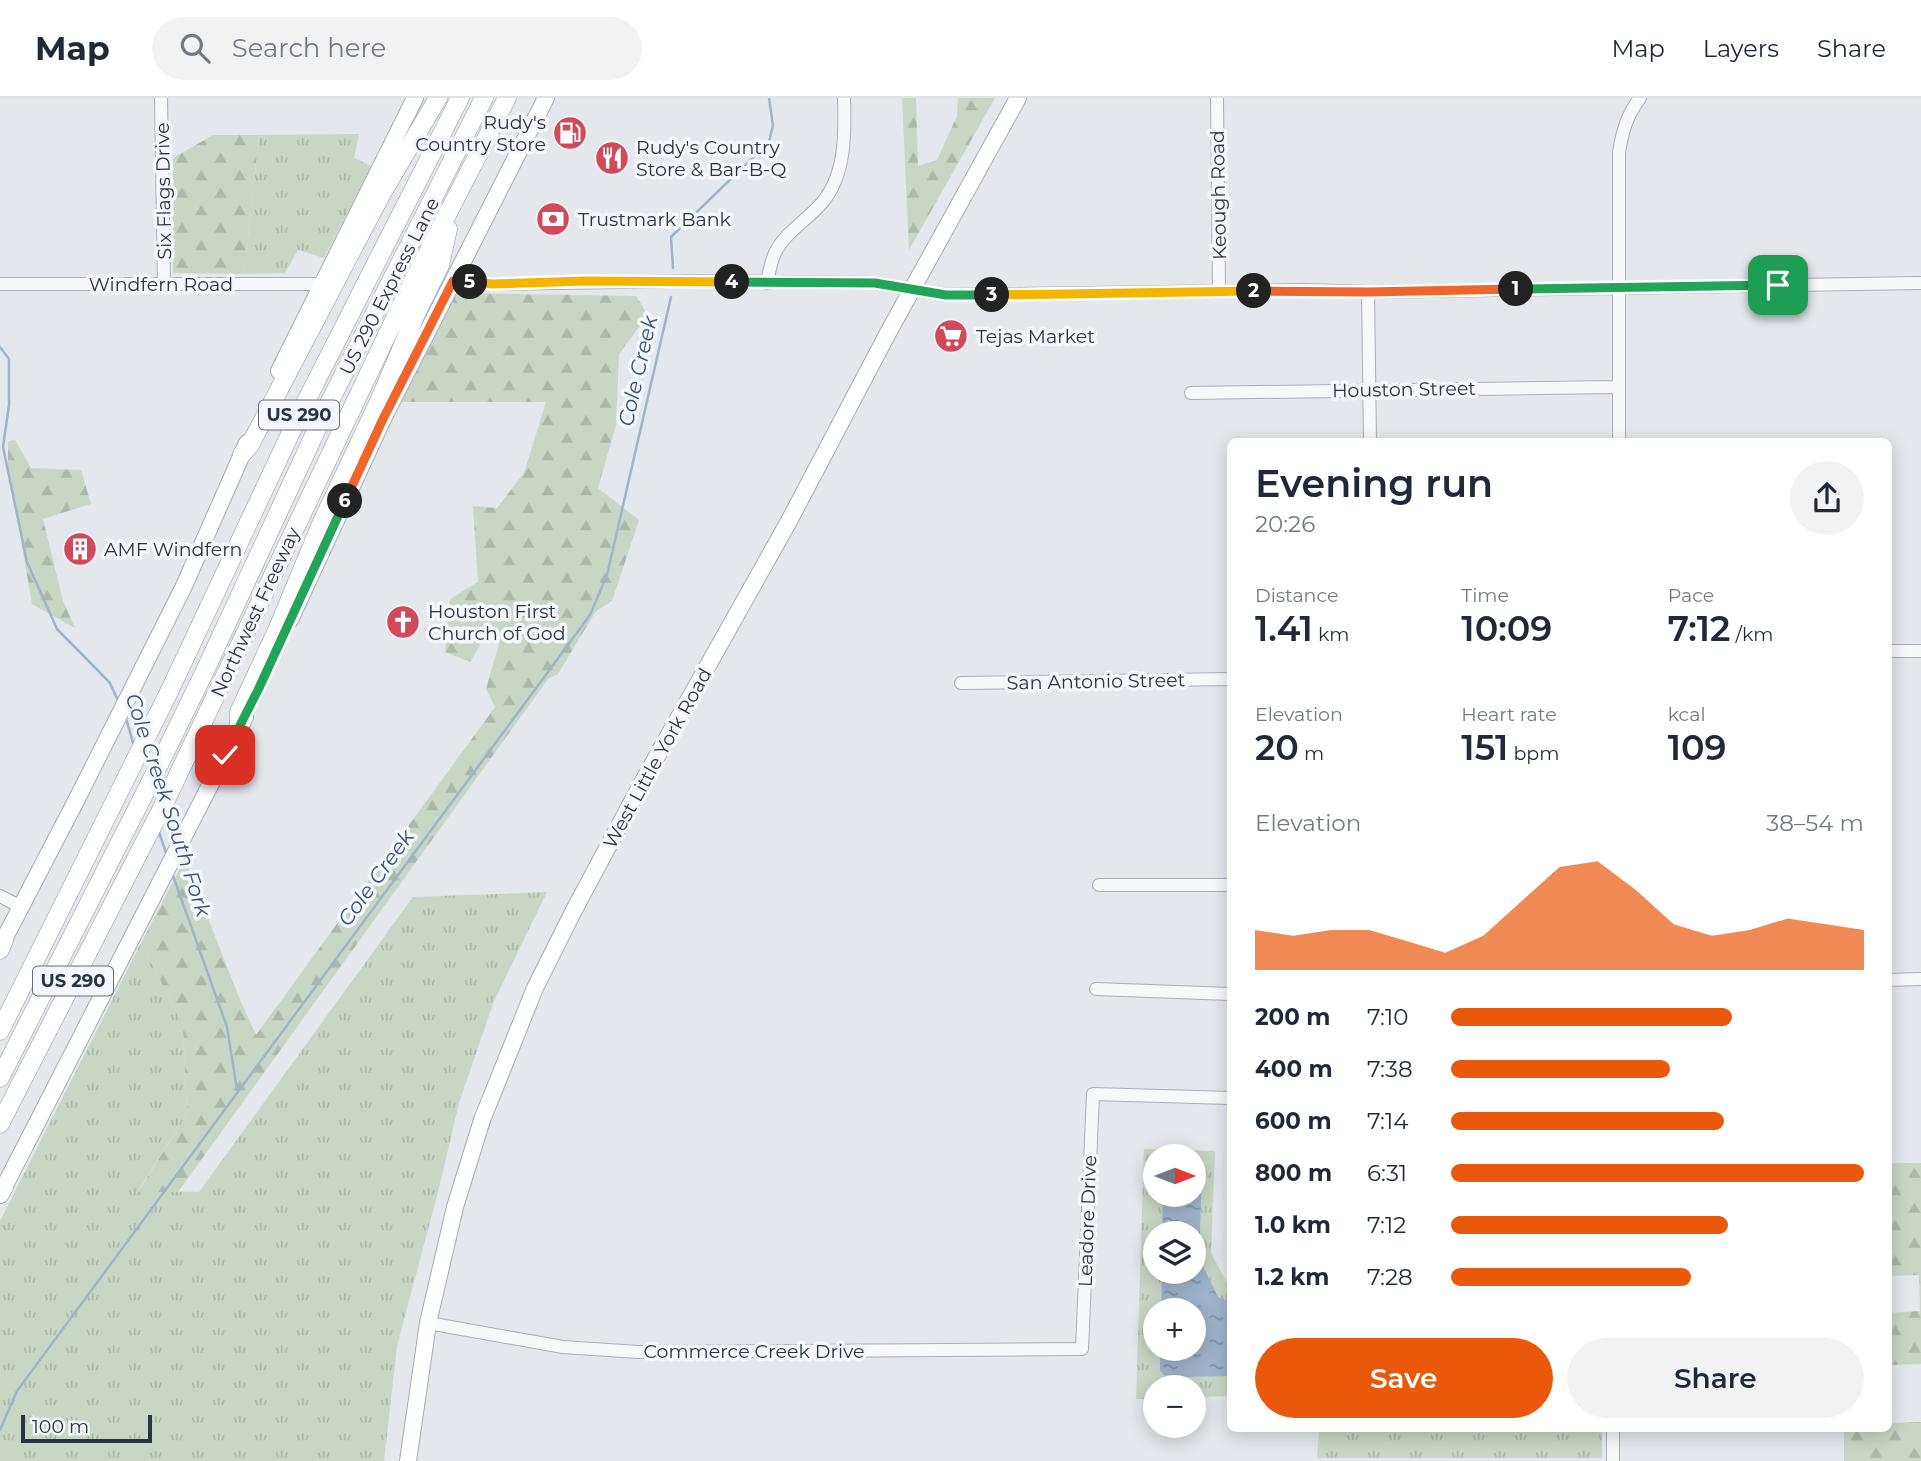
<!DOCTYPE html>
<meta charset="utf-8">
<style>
body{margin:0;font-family:Montserrat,sans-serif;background:#f2f2f3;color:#1f2937;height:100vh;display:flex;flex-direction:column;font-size:26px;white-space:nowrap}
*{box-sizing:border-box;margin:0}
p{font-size:23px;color:#747a83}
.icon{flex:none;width:38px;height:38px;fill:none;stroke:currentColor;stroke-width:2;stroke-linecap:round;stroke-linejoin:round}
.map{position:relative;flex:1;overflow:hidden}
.panel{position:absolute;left:1227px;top:340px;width:665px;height:994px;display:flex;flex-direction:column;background:#fff;border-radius:10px;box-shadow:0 4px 18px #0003}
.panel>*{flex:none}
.needle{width:46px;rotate:90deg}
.controls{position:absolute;left:1143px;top:1046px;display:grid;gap:14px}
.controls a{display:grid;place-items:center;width:63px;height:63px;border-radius:50%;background:#fff;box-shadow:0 4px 18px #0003;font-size:35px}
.scale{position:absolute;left:21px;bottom:18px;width:131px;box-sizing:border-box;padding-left:7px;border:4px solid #2b3445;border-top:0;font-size:19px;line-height:24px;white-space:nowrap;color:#2b3445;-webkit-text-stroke:5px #f4f6f9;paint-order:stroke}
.pin{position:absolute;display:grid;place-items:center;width:60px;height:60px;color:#fff;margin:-30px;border-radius:14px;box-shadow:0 4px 10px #0006}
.km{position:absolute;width:35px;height:35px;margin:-18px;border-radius:50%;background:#222;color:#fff;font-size:19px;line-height:35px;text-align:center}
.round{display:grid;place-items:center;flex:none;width:74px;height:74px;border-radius:37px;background:#f2f2f3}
.summary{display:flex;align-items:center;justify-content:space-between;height:119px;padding:0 28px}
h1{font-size:38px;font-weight:600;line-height:52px}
.figures{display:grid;grid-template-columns:repeat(3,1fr);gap:10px;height:119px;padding:7px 28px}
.figures div{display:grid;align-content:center}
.figures b{font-size:35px;font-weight:600}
.figures small{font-size:19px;font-weight:400}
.figures p{font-size:19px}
.chart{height:196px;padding:14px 28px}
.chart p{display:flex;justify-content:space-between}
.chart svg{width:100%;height:126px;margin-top:7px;fill:#ea580c;opacity:.7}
.cta{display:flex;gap:14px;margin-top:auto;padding:14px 28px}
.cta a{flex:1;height:80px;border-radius:42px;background:#ea580c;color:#fff;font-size:28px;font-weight:600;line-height:80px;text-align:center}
.cta a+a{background:#f2f2f3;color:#1f2937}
ul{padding:0 28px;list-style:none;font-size:23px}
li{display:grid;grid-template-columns:112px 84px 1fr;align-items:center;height:52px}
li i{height:18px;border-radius:9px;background:#ea580c}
header{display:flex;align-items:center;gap:42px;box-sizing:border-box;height:98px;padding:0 35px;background:#fff;border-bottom:2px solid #e0e1e3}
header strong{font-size:33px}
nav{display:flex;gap:38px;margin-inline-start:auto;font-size:24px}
.search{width:490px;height:63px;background:#f2f2f3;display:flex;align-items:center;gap:18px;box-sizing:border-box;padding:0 24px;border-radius:38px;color:#747a83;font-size:26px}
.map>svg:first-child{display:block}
.grass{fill:url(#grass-tufts);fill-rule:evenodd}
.forest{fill:url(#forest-firs)}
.water{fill:url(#water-ripples)}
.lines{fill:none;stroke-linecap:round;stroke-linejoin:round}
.stream{stroke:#9fb4cc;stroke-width:2.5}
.minor-casing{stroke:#a9aeb7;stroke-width:14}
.major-casing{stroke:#a3abb8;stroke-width:18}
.highway-casing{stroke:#8b94a3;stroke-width:19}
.minor{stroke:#f7f8fa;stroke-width:12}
.major{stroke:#fff;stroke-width:16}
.highway{stroke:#fff;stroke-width:18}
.split-1-casing{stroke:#fff;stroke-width:14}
.split-2-casing{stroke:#fff;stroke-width:14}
.split-3-casing{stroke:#fff;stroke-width:14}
.split-4-casing{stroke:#fff;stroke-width:14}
.split-5-casing{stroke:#fff;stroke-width:14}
.split-6-casing{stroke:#fff;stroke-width:14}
.split-7-casing{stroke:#fff;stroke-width:14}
.split-1{stroke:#22a559;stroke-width:9}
.split-2{stroke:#f0652b;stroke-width:9}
.split-3{stroke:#f5b400;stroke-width:9}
.split-4{stroke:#22a559;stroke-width:9}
.split-5{stroke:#f5b400;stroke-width:9}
.split-6{stroke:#f0652b;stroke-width:9}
.split-7{stroke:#22a559;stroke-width:9}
.labels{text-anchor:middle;stroke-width:7;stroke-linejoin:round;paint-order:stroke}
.shield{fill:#f4f6f9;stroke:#676e7b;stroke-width:2}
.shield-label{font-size:18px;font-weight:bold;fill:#2b3445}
.poi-label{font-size:19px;fill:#2b3445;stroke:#f4f6f9;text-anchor:start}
.street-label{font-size:19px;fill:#2b3445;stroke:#f4f6f9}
.water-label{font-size:21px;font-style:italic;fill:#34527a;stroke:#f4f6f9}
</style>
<header>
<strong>Map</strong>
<div class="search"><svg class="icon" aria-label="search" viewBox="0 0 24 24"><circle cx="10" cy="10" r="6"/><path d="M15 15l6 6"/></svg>Search here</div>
<nav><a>Map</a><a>Layers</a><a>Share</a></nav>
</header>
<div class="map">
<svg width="1921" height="1363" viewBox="0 0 1921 1363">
<defs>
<pattern id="grass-tufts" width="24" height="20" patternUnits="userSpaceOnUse" patternTransform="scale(1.75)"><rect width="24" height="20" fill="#c9d6c5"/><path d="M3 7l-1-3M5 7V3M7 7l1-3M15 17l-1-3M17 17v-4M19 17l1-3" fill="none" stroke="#adb8ab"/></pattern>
<pattern id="forest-firs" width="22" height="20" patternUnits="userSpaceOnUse" patternTransform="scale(1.75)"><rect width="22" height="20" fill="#c9d6c5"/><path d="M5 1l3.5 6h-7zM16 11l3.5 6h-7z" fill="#adb8ab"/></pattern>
<pattern id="water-ripples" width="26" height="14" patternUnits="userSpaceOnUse" patternTransform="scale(1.75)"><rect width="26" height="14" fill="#9fb4cc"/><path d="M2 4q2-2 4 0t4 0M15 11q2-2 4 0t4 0" fill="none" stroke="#8293a7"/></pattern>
</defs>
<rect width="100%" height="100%" fill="#e4e7ec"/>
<path class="grass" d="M 359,36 L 354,60 L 372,68 L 324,160 L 298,152 L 285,175 L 244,176 L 259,37 Z
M 547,794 L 494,903 L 459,1005 L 438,1094 L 397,1248 L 384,1363 L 0,1363 L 0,1123 L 141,845 L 183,927 L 187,1016 L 138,1093 L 199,1094 L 413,799 Z
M 1144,1051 L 1215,1053 L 1211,1155 L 1227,1185 L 1230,1186 L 1230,1298 L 1194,1299 L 1194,1290 L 1155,1290 L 1155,1301 L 1136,1301 ZM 1155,1059 L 1194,1059 L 1194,1097 L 1155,1097 ZM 1155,1136 L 1194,1136 L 1194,1174 L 1155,1174 ZM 1155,1213 L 1194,1213 L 1194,1251 L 1155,1251 Z
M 1319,1330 L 1602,1330 L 1602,1360 L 1317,1360 Z"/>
<path class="forest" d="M 902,0 L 916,0 L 918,68 L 937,62 L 957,18 L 958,0 L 995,0 L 909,152 Z
M 213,37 L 259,37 L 244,176 L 173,175 L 173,60 Z
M 451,195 L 636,198 L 648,217 L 619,256 L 616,327 L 598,390 L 639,422 L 612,503 L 596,513 L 558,576 L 548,581 L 178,1094 L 138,1094 L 187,1016 L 183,927 L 141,845 L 185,761 L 240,902 L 256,937 L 495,609 L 486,591 L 502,535 L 483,542 L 470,564 L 445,554 L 450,501 L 478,484 L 473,408 L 497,410 L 524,375 L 546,304 L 398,304 Z
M 15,342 L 31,370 L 81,372 L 91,406 L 43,421 L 63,503 L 75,530 L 32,506 L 8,368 L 8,343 Z
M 1888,1065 L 1921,1065 L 1921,1266 L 1888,1267 L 1888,1215 L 1920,1213 L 1919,1177 L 1888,1178 Z
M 1921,1324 L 1921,1363 L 1844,1363 L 1844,1330 L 1888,1330 L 1888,1325 Z"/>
<path class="water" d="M 1194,1067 L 1202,1072 L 1200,1131 L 1201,1164 L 1218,1199 L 1230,1204 L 1230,1278 L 1174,1279 L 1164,1277 L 1160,1272 L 1160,1251 L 1194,1251 L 1194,1213 L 1161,1213 L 1162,1174 L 1194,1174 L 1194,1136 L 1162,1136 L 1163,1097 L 1194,1097 Z"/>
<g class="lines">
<path class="stream" d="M 673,170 L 671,139 L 769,44 L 773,27 L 769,0
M 0,249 L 9,261 L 9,307 L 3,349 L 27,464 L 57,531 L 110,585 L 119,605
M 125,617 L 134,648
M 158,731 L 167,758
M 172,775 L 227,929 L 237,992
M 0,1332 L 17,1293 L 590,517 L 607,477 L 671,199"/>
<g class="minor-casing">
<path id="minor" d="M 161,0 L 164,187
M 1217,0 L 1219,193
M 453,183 L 492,186 L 685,183 L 875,185 L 946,197 L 1306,192 L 1368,194 L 1921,185
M 767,185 C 769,174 771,162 776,153 C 787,132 811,120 825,101 C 846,73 845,33 844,0
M 0,186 L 323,186
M 1368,194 L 1370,343
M 1191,295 L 1617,289
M 1619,343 L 1619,55 C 1622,34 1627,17 1640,0
M 1888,553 L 1921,553
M 961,585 L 1230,581
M 1099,787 L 1230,787
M 0,798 L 21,809
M 1888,882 L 1921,881
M 1096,891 L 1230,896
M 428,1225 L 563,1249 L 638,1254 L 1082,1251 L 1093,996 L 1230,1000
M 1613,1330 L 1613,1363"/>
</g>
<g class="major-casing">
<path id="major" d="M 279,273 L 415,0
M 290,522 L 383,321 L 546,0
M 0,849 L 79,697 L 184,488 L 247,345
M 0,1097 L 245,619
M 408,1363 L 428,1225 L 455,1109 L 482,1022 L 535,890 L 573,814 L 642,685 L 789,423 L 889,233 L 1018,0"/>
</g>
<g class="highway-casing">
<path id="highway" d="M 242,356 L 250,347 L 381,97 L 438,0
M 239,630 L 239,614 L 278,530 L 321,426 L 380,301 L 416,216 L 440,167 L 448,131
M 0,852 L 4,842
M 0,933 L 169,594 L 300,315 L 460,0
M 0,980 L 157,671 L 203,577 L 328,307 L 484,0
M 0,1026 L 167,700 L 406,197 L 507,0
M 0,1096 L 4,1089"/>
</g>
<use href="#minor" class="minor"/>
<use href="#major" class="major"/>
<use href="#highway" class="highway"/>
</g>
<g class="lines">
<g class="split-1-casing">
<path id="split-1" d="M 1516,191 L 1778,187"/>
</g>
<g class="split-2-casing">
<path id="split-2" d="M 1254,193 L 1368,194 L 1516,191"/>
</g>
<g class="split-3-casing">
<path id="split-3" d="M 992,197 L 1254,193"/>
</g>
<g class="split-4-casing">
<path id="split-4" d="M 732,184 L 875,185 L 946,197 L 992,197"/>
</g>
<g class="split-5-casing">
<path id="split-5" d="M 470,184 L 492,186 L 585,183 L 732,184"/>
</g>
<g class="split-6-casing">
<path id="split-6" d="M 345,403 L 383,321 L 453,183 L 470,184"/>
</g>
<g class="split-7-casing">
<path id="split-7" d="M 225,657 L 259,590 L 345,403"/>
</g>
<use href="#split-1" class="split-1"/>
<use href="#split-2" class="split-2"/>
<use href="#split-3" class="split-3"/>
<use href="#split-4" class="split-4"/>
<use href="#split-5" class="split-5"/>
<use href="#split-6" class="split-6"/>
<use href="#split-7" class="split-7"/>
</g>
<defs>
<g id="fuel-disc" transform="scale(1.75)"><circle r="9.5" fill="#d1495b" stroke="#f4f6f9"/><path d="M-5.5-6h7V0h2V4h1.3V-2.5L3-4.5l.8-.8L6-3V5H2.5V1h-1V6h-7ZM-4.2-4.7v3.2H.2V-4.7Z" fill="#fff"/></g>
<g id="restaurant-disc" transform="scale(1.75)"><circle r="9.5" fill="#d1495b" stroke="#f4f6f9"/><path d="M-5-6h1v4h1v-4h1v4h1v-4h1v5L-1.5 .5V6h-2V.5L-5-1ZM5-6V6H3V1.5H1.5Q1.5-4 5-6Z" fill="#fff"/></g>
<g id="bank-disc" transform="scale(1.75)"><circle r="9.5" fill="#d1495b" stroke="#f4f6f9"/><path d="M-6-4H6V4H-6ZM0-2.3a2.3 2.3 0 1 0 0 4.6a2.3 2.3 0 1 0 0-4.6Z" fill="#fff"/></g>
<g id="supermarket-disc" transform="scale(1.75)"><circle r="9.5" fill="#d1495b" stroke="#f4f6f9"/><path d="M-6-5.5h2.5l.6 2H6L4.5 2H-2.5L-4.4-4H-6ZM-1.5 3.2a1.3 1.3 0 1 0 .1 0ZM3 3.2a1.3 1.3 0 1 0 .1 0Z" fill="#fff"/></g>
<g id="building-disc" transform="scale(1.75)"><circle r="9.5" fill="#d1495b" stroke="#f4f6f9"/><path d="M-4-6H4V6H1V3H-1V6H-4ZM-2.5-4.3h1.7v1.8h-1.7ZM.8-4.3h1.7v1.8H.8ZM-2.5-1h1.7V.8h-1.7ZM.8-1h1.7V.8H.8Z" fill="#fff"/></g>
<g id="church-disc" transform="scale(1.75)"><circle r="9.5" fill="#d1495b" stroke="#f4f6f9"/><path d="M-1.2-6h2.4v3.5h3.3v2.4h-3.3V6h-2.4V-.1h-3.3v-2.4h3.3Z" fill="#fff"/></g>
</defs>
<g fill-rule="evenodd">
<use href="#fuel-disc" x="570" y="35"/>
<use href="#restaurant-disc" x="612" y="60"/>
<use href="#bank-disc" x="553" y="121"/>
<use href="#supermarket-disc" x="951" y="238"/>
<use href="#building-disc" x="80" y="451"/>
<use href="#church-disc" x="403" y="524"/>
</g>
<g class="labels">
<g class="shield">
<rect x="259" y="302.5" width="80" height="29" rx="5"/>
<rect x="33" y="868.5" width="80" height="29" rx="5"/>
</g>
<g class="shield-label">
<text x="299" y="323">US 290</text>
<text x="73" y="889">US 290</text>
</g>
<g class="poi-label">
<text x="546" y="31" text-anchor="end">Rudy's<tspan x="546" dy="22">Country Store</tspan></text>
<text x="636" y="56">Rudy's Country<tspan x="636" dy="22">Store &amp; Bar-B-Q</tspan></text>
<text x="578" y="128">Trustmark Bank</text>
<text x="976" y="245">Tejas Market</text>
<text x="104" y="458">AMF Windfern</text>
<text x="428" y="520">Houston First<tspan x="428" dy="22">Church of God</tspan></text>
</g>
<g class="street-label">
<text transform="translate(163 93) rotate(-91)" y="7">Six Flags Drive</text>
<text transform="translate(1218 97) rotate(-91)" y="7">Keough Road</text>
<text x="161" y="193">Windfern Road</text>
<text transform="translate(389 188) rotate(-63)" y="7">US 290 Express Lane</text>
<text transform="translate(1404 291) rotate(-1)" y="7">Houston Street</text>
<text transform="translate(255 514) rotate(-65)" y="7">Northwest Freeway</text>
<text transform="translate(1096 583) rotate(-1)" y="7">San Antonio Street</text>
<text transform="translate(657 660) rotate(-61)" y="7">West Little York Road</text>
<text transform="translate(1087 1123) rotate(-88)" y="7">Leadore Drive</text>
<text x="754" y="1260">Commerce Creek Drive</text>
</g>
<g class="water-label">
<text transform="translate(638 273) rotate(-77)" y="7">Cole Creek</text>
<text transform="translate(168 707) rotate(72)" y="7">Cole Creek South Fork</text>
<text transform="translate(376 780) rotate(-54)" y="7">Cole Creek</text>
</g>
</g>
</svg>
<div class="controls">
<a><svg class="needle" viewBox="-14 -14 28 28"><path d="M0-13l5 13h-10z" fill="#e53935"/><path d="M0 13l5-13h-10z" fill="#747a83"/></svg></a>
<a><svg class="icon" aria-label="layers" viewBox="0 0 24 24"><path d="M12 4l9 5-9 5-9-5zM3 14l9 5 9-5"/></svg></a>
<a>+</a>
<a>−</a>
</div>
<div class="scale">100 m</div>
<div class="pin" style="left:1778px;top:187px;background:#1e9e55"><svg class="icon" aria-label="arrive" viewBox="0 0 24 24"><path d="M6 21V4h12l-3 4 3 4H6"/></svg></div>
<div class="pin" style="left:225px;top:657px;background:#d93025"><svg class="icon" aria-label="check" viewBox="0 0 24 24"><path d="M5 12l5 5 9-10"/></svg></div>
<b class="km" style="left:1516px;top:191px">1</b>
<b class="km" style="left:1254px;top:193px">2</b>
<b class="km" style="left:992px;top:197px">3</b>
<b class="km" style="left:732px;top:184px">4</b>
<b class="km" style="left:470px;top:184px">5</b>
<b class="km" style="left:345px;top:403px">6</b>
<section class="panel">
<div class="summary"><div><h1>Evening run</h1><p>20:26</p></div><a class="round"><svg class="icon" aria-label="share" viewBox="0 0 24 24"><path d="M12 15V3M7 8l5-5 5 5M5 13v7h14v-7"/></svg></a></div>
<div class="figures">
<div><p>Distance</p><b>1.41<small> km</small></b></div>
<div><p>Time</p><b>10:09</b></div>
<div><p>Pace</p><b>7:12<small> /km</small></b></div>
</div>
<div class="figures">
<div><p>Elevation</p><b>20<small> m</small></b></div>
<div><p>Heart rate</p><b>151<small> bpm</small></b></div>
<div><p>kcal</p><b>109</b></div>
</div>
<div class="chart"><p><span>Elevation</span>38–54 m</p>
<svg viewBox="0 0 160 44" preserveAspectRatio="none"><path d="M0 44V30L10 32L20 30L30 30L40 34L50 38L60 32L70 20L80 8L90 6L100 16L110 28L120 32L130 30L140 26L150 28L160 30V44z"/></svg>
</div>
<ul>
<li><b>200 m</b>7:10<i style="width:68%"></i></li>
<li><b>400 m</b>7:38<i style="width:53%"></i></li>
<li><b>600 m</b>7:14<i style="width:66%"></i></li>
<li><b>800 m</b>6:31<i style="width:100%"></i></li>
<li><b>1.0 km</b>7:12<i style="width:67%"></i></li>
<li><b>1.2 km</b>7:28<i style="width:58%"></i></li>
</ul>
<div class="cta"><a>Save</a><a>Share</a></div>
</section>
</div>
